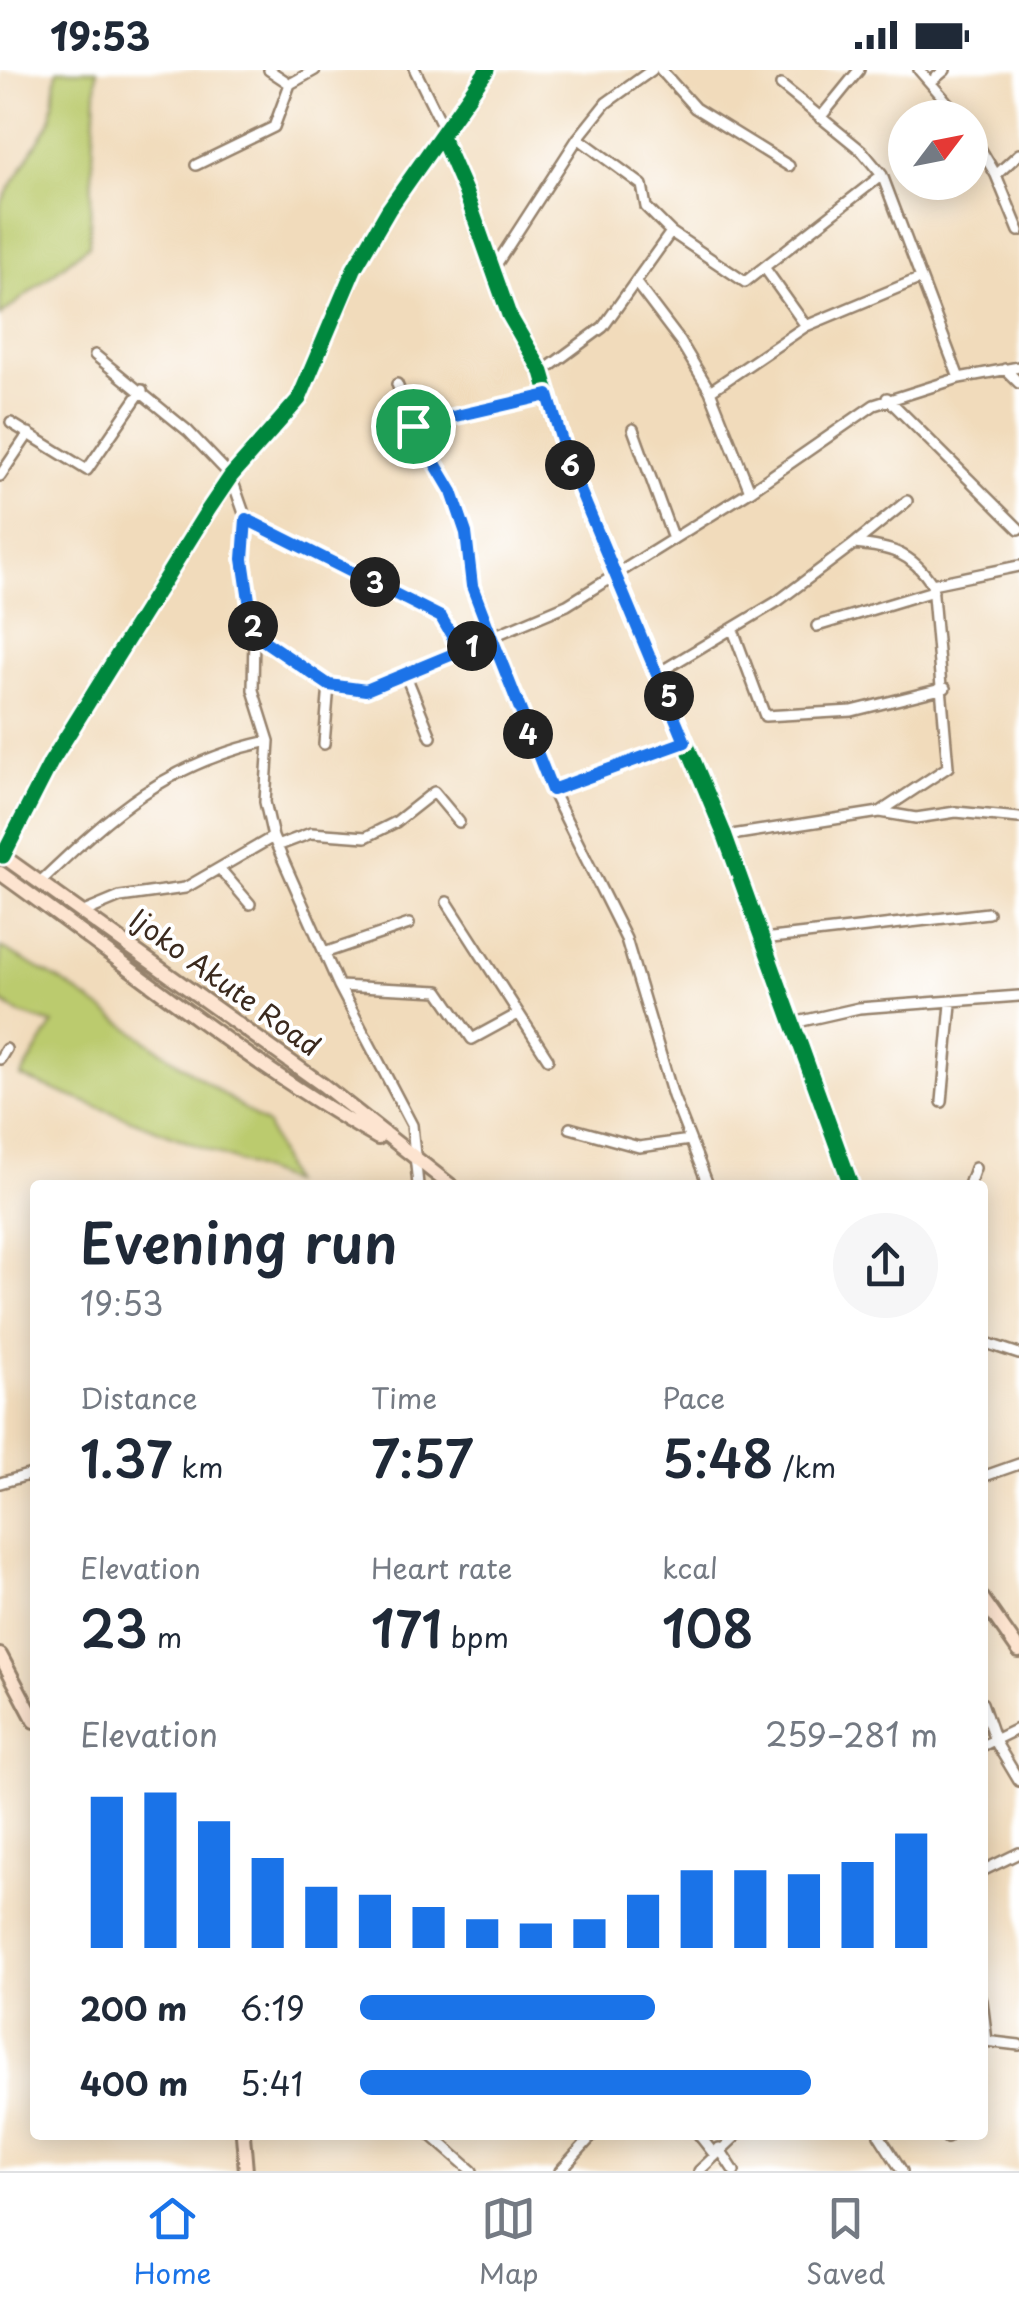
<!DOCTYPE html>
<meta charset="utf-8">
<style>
body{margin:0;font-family:"Playpen Sans",sans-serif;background:#f6f6f7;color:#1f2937;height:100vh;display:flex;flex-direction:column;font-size:38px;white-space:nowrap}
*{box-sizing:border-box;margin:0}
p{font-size:32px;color:#747a83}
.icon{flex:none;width:55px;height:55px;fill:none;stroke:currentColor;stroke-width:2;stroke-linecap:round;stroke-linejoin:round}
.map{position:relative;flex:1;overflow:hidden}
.details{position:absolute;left:30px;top:1110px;width:958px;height:960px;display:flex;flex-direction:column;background:#fff;border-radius:10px;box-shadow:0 5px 25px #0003}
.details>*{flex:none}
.needle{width:65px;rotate:58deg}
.tools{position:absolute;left:888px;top:30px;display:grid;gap:20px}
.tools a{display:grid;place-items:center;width:100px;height:100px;border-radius:50%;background:#fff;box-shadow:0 5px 25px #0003;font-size:50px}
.pin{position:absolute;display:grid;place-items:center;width:85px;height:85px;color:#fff;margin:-42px;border:5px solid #fff;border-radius:50%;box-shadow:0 2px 10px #0007}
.km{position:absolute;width:50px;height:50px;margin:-25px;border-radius:50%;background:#222;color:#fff;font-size:28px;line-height:50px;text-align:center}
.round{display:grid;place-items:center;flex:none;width:105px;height:105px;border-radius:52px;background:#f6f6f7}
.headline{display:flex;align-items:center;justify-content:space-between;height:170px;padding:0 50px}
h1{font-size:55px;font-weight:600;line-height:75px}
.figures{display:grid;grid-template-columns:repeat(3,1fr);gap:15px;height:170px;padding:10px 50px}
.figures div{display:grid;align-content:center}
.figures b{font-size:50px;font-weight:600}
.figures small{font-size:28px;font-weight:400}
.figures p{font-size:28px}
.chart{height:280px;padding:20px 50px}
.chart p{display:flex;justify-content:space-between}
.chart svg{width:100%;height:180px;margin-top:10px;stroke:#1a73e8;stroke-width:6}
ul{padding:0 50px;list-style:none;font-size:32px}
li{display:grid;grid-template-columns:160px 120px 1fr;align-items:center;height:75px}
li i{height:25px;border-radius:12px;background:#1a73e8}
.status{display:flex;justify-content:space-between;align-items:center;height:70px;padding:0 50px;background:#fff;direction:ltr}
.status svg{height:28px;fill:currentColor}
.dock{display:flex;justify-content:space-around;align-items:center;height:140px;border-top:2px solid #e0e1e3;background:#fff;font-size:28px;color:#747a83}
.dock a{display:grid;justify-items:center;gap:5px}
.dock .active{color:#1a73e8}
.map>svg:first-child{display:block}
.grass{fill:#bbcb6e;stroke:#7b7a46;stroke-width:2.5}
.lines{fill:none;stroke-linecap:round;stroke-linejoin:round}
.street-casing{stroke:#96826c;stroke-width:14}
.secondary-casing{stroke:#96826c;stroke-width:18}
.street{stroke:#fff;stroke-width:9}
.secondary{stroke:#fde4d0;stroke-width:12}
.cycleway-casing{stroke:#fff;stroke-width:21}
.cycleway{stroke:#00873e;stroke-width:15}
.route-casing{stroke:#fff;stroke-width:20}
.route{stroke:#1a73e8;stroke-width:12}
.labels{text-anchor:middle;stroke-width:8;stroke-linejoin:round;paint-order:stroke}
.street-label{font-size:28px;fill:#3b2a1e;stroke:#fff}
</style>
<div class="status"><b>19:53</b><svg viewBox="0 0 49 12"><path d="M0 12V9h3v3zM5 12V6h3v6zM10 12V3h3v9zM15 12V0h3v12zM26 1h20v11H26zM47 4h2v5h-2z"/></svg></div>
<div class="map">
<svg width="1019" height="2101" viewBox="0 0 1019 2101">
<rect width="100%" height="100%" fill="#fff"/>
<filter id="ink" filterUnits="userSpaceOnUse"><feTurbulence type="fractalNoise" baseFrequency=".01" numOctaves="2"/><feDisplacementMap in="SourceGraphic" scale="20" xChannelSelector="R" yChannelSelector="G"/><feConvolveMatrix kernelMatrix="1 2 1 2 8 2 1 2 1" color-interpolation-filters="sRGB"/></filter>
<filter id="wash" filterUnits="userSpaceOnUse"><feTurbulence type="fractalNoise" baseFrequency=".0048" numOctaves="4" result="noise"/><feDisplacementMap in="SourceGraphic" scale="40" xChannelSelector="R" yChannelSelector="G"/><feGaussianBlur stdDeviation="2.25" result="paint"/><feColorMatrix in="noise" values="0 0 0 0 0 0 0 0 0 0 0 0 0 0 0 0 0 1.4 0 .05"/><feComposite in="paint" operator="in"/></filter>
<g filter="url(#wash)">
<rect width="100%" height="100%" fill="#f1dbbb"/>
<path class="grass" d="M 57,0 L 97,0 L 89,175 L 0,246 L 0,134 L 51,50 Z
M 0,877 L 63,912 L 267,1055 L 290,1112 L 21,1007 L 53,954 L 20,944 L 0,931 Z"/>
</g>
<g filter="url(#ink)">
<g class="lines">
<g class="street-casing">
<path id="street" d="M 269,0 L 290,14
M 415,0 L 445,61
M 661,0 L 695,38 L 789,96
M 919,0 L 961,48
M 933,10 L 945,0
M 781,15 L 862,81 L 882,105 L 959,308
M 820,48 L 859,0
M 970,61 L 996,105 L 1019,161
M 442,68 L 465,121 L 509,245 L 542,302 L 568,391 L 725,766 L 851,1115
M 578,68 L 642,115 L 646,137 L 671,162
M 196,95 L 274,57 L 290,14 L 315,0
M 996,105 L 1019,84
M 764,197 L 806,256
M 494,198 L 578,68 L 606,33 L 652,0
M 636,213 L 680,271 L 710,321 L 750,421
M 95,285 L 188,361 L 231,406 L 246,449 L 441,547 L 460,580
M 1005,299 L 1019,313
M 542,302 L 603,257 L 671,162 L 745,212 L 882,105
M 397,314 L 413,356 L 452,422 L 466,463 L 472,516 L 520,645 L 552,721 L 626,869 L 673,1026 L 708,1115
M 710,321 L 806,256 L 921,208
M 887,328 L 1019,459
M 11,353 L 87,400 L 142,320
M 413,356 L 548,325
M 633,359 L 673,469
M 0,406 L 29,363
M 246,449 L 243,489 L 254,564 L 253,620 L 269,671 L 265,732 L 273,767 L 339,916 L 412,1055 L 418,1115
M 854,474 L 907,431
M 932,514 L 1019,496
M 817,556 L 933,521
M 733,560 L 765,646 L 852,641 L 945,618
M 254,564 L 329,615 L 366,620 L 567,535 L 750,421 L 874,335 L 959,308 L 1019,297
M 660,602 L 778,531 L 854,474 C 890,477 911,482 932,514 L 948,697 L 880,742 L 725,766
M 406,606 L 431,667
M 324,674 L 329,615
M 552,721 L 685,672
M 880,742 L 916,748 L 956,742 L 1019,748
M 277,776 L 311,763 L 366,767 L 396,752 L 434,722 L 459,752
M 3,786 L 51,692 L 208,440 L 231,406 L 299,329 L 354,199 L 389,139 L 487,0
M 220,799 L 250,834
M 40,812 C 113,742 167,693 269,671
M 447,832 L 548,989
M 84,842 L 120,827 L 185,818 L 273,767
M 763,869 L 988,843
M 324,883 L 409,854
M 339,916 L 439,921 L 472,969 L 518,944
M 793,953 L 859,938 L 1019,926
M 0,989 L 6,979
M 942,1032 L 951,934
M 570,1058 L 639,1077 L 690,1070
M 969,1115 L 975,1098
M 983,1272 L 1019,1284
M 982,1407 L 1019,1394
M 0,1413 L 35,1403
M 982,1633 L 995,1671 L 1019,1711
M 982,1676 L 1019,1658
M 982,1801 L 1019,1783
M 982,1931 L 987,1971
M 985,1971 L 1019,1975
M 431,2065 L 472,2101
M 699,2065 L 714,2084
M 879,2065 L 902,2101
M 947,2068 L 948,2065
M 719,2078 L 734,2101
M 560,2101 L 593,2065
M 699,2101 L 737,2065"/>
</g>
<g class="secondary-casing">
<path id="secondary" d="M 0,784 L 323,1015 L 450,1115
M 0,803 C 125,892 245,992 378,1068
M 982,1528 L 1019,1581
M 0,1585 L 35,1651
M 243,2065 L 246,2101"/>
</g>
<use href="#street" class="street"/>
<use href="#secondary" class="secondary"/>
<g class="cycleway-casing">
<path id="cycleway" d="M 442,68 L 465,121 L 509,245 L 542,302 L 568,391 L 725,766 L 851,1115
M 3,786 L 51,692 L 208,440 L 231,406 L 299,329 L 354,199 L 389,139 L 487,0"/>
</g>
<use href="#cycleway" class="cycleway"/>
</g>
</g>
<g class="lines" filter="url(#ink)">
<g class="route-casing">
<path id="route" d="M 413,356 L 452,422 L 466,463 L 472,516 L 492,568 L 366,620 L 329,615 L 254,564 L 243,489 L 246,449 L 441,547 L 460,580 L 492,568 L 552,720 L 685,672 L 568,391 L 548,325 L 413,356"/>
</g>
<use href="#route" class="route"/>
</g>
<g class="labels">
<g class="street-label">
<text transform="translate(225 913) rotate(36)" y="10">Ijoko Akute Road</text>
</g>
</g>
</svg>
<div class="tools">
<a><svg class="needle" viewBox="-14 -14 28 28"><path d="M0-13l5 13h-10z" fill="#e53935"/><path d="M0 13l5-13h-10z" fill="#747a83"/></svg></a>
</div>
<div class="pin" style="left:413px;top:356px;background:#1e9e55"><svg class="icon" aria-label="arrive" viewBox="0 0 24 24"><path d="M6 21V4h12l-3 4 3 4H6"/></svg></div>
<b class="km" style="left:472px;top:576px">1</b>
<b class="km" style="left:253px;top:556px">2</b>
<b class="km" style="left:375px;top:512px">3</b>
<b class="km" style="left:528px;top:664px">4</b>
<b class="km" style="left:669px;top:626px">5</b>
<b class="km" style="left:570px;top:395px">6</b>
<section class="details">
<div class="headline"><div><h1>Evening run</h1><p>19:53</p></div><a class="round"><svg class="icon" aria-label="share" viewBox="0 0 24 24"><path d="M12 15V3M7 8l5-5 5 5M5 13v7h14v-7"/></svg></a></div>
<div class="figures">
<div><p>Distance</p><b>1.37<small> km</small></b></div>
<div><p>Time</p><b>7:57</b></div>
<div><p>Pace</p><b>5:48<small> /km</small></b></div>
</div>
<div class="figures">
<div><p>Elevation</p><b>23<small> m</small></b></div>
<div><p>Heart rate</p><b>171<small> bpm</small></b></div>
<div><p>kcal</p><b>108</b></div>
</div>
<div class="chart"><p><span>Elevation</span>259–281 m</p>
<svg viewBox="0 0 160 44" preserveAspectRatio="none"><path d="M5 44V7M15 44V6M25 44V13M35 44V22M45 44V29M55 44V31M65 44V34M75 44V37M85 44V38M95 44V37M105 44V31M115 44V25M125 44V25M135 44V26M145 44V23M155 44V16"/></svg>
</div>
<ul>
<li><b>200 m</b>6:19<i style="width:51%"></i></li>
<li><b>400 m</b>5:41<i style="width:78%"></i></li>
</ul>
</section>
</div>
<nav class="dock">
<a class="active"><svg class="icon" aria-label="home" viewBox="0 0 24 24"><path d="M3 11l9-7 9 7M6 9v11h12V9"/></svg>Home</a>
<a><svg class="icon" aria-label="map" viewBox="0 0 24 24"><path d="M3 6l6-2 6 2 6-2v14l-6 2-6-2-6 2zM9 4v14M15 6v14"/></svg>Map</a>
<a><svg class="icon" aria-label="saved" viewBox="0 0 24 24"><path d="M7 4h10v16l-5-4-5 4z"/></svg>Saved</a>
</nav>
